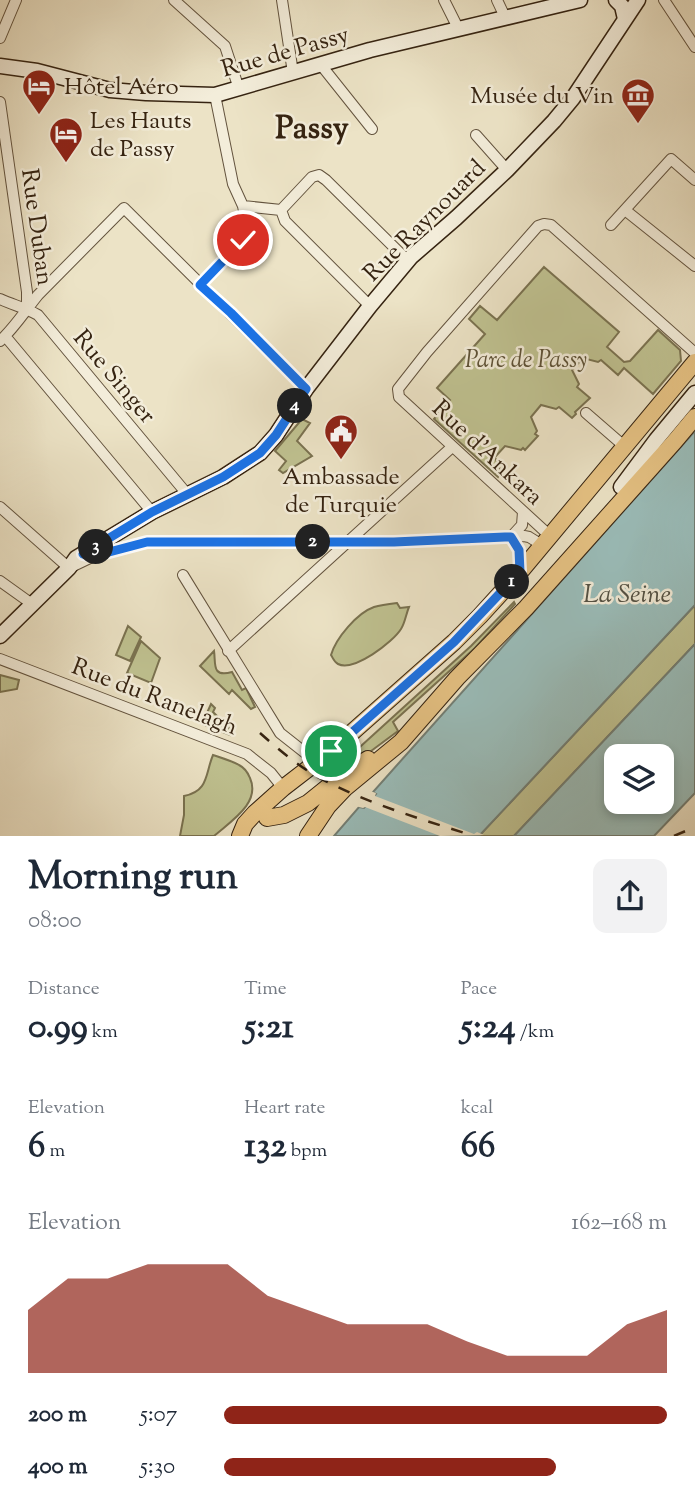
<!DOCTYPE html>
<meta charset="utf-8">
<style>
body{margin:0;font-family:"Sorts Mill Goudy",serif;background:#f2f2f3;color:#1f2937;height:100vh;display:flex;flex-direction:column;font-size:26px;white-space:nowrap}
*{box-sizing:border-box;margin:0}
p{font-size:23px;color:#747a83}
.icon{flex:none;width:38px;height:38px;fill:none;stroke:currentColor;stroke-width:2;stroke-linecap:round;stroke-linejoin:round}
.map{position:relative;height:836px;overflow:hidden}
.drawer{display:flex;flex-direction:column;background:#fff;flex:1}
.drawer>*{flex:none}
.tools{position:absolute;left:604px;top:744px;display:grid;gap:14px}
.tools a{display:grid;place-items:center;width:70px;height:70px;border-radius:14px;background:#fff;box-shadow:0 4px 10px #0003;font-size:35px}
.pin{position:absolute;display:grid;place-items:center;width:60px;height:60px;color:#fff;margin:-30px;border:4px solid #fff;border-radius:50%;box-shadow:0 2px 7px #0007}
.km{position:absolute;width:35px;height:35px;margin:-18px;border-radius:50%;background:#222;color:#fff;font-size:19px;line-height:35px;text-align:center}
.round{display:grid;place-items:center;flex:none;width:74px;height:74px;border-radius:14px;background:#f2f2f3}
.headline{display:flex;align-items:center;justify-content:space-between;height:119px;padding:0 28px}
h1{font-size:38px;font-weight:700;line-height:52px}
.figures{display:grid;grid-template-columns:repeat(3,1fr);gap:10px;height:119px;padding:7px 28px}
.figures div{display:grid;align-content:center}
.figures b{font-size:35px;font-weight:700}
.figures small{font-size:19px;font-weight:400}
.figures p{font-size:19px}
.chart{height:196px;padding:14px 28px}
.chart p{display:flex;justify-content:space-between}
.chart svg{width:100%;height:126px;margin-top:7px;fill:#8f2418;opacity:.7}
ul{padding:0 28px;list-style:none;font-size:23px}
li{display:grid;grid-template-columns:112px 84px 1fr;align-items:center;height:52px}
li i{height:18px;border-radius:9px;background:#8f2418}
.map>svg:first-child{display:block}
.green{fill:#bfc190;stroke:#7a7250;stroke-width:2}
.water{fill:#9abdba;stroke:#727f76;stroke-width:2;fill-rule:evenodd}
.pier{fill:#ece3c6}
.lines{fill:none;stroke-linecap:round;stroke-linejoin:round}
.street-casing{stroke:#63533e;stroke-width:12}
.secondary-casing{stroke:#352311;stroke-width:17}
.primary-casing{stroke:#352311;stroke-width:18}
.street{stroke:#f3edda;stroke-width:10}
.secondary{stroke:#f3edda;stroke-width:14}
.primary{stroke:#e6c283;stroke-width:16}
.rail{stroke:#352311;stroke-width:2.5;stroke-dasharray:12 12;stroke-linecap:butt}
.route-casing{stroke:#fff;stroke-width:14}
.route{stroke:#1a73e8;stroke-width:9}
.labels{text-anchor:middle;stroke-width:5;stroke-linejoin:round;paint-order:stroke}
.street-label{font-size:24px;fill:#352311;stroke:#f3edda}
.poi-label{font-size:24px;fill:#352311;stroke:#f3edda;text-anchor:start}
.park-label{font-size:24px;font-style:italic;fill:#5e5237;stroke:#f3edda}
.water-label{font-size:26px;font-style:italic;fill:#535144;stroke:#f3edda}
.district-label{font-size:32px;font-weight:bold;fill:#352311;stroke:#f3edda}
</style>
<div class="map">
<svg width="695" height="836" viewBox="0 0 695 836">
<rect width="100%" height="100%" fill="#ece3c6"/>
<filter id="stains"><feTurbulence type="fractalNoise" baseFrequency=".00286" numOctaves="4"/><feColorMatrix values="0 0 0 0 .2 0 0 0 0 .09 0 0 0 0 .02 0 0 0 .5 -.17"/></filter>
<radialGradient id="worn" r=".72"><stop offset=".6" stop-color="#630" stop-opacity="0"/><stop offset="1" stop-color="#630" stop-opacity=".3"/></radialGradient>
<path class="green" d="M 544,267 L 619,332 L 607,347 L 624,362 L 630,361 L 658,330 L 680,350 L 681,361 L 653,394 L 624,368 L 618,375 L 601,360 L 598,362 L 583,358 L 572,370 L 579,384 L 577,387 L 590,398 L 575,412 L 576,414 L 572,418 L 559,407 L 556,409 L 541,405 L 531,417 L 537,431 L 535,434 L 538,436 L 525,450 L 523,448 L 521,450 L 505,446 L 495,457 L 501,472 L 498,477 L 434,419 L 450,400 L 437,388 L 485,334 L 469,319 L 480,306 L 497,320 Z
M 302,419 L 310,423 L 297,441 L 312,456 L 283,473 L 279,470 L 286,461 L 275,451 Z
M 514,602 L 515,604 L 475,648 L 393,722 L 398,731 L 363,757 L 332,777 L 328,776 L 471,646 Z
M 397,603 L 400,608 L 409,607 C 406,614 405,623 401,629 C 393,642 354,672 338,664 C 334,662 333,658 331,655 C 336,638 357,613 374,607 C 381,605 389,604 397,603 Z
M 695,605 L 695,644 L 514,836 L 479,836 Z
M 128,626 L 141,637 L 130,661 L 116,655 Z
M 141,641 L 160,658 L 151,683 L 127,673 Z
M 214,651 C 216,663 211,678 232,672 L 242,690 L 246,688 L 255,707 L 251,709 L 232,690 L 229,694 L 200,666 Z
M 0,675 L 19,680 L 17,689 L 0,692 Z
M 211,704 L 215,708 L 213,712 L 232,731 L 230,735 L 202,724 Z
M 213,755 C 222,758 232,761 239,765 C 245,768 248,773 250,778 C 261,803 231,821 214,836 L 180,836 L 184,815 L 184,796 C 209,791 205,774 213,755 Z"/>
<path class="water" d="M 695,431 L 695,605 L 479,836 L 334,836 L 359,807 L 364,808 L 376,794 L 373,792 Z
M 695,644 L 695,793 L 654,836 L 514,836 ZM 662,756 L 662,802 L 616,802 L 616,756 Z"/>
<path class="pier" d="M 370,791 L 376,793 L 375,796 L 474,834 L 477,832 L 484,835 L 440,836 L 365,807 L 363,808 L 355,806 L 358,804 L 362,804 L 370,794 Z"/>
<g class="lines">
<g class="street-casing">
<path id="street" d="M 174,0 L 225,46 L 239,89
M 282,0 L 293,73
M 444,0 L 458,28
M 497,0 L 505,17
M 664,0 L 695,47
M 0,38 L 16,0
M 321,65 L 372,129
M 0,102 L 27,292 L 27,308
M 476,135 L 507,170
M 243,206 L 281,210 L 312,177 L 319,175 L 326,180 L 408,261
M 281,210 L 285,221 L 370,306
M 625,210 L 695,266
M 611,225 L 671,159 L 695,180
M 200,285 L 243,240 L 247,227 L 243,206 L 233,184 L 215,95
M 0,299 C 13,305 26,308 38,315 L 187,494
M 5,336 L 152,512
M 0,341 C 15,327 25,311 38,295 L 124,208 L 306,389
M 586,413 L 624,446
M 0,507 L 69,568 L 94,556 L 147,542 L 394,542 L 524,536 L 529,537 L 542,545
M 550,536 L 399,397 L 398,389 L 427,352 L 538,226 L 544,224 L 551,225 L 695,353
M 520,572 L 519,550 L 511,537 L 522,525 L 523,512
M 183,575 L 280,733 L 318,763
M 0,581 L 32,604
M 228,651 L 452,447
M 0,659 L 247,754 L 271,773 L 283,788"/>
</g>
<g class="secondary-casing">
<path id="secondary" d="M 616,0 L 622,6 L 625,19
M 0,66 L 37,71 L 110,90 L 146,93 L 215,95 L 370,50 L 580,0
M 621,487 L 656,440 L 695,393
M 0,636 L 69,568 L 76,558 L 152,512 L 223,477 L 260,453 L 276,435 L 306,389 L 370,306 L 411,257 L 456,218 L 507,170 L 554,121 L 573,98 L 638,0"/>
</g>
<g class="primary-casing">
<path id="primary" d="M 267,818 L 284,815 L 308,803 L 344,774 L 368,759
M 240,836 L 245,824 L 255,813 L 283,788 L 331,751 L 454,642 L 480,616 L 520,572 L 695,362
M 308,836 L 328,806 L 345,788 L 401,742 L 457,678 L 526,608 L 675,441 L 695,417"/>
</g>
<use href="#street" class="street"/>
<use href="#secondary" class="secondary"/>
<use href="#primary" class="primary"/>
<path class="rail" d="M 260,733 C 278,749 296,764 316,776 C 365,803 421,819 474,836
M 674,836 L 695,827"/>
</g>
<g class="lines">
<g class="route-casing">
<path id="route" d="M 243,240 L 200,285 L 231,313 L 306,389 L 276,435 L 260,453 L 223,477 L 152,512 L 83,554 L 94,556 L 147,542 L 394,542 L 505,537 L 511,537 L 519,550 L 520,572 L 454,642 L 331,751"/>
</g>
<use href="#route" class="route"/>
</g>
<defs>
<g id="hotel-pin" transform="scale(1.75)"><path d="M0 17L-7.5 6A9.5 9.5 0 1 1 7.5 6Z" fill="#8f2418" stroke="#f3edda"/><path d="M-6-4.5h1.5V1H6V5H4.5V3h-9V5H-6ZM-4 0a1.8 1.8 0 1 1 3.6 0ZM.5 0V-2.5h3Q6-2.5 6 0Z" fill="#fff"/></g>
<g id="museum-pin" transform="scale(1.75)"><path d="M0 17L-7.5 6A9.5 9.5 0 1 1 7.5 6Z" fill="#8f2418" stroke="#f3edda"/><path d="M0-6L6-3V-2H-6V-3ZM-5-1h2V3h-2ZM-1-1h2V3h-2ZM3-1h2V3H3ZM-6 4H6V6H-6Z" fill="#fff"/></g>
<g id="civic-pin" transform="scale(1.75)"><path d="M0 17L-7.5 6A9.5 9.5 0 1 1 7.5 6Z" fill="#8f2418" stroke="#f3edda"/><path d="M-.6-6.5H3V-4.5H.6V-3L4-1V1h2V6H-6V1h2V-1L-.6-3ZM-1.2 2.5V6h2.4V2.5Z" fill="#fff"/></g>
</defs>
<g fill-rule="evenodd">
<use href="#hotel-pin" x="39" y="86"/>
<use href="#museum-pin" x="638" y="95"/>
<use href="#hotel-pin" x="66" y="134"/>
<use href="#civic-pin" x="341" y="431"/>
</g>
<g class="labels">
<g class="street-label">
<text transform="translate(285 51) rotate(-16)" y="8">Rue de Passy</text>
<text transform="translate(424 220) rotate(-45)" y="8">Rue Raynouard</text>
<text transform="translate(38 227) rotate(82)" y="8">Rue Duban</text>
<text transform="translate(115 376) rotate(50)" y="8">Rue Singer</text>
<text transform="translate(488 452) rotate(43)" y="8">Rue d'Ankara</text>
<text transform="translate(155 696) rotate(21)" y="8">Rue du Ranelagh</text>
</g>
<g class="poi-label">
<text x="64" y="94">Hôtel Aéro</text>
<text x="614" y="103" text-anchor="end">Musée du Vin</text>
<text x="90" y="128">Les Hauts<tspan x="90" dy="28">de Passy</tspan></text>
<text x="341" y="484" text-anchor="middle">Ambassade<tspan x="341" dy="28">de Turquie</tspan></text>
</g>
<g class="park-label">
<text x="526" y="367">Parc de Passy</text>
</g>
<g class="water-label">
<text x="627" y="602">La Seine</text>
</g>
<g class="district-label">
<text x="312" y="138">Passy</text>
</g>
</g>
<rect width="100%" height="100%" filter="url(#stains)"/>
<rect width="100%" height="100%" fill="url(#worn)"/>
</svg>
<div class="tools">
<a><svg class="icon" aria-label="layers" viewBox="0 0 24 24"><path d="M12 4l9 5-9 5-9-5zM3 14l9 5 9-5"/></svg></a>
</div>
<div class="pin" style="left:331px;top:751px;background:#1e9e55"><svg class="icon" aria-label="arrive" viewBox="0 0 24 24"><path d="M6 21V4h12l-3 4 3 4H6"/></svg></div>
<div class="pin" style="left:243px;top:240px;background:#d93025"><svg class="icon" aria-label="check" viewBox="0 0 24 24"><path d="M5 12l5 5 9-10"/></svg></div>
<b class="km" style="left:512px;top:582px">1</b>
<b class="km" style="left:313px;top:542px">2</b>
<b class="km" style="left:96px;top:547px">3</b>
<b class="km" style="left:295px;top:406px">4</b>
</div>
<section class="drawer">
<div class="headline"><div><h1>Morning run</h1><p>08:00</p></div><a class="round"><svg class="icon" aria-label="share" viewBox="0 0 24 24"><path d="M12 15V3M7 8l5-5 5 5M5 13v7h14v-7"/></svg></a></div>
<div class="figures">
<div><p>Distance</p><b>0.99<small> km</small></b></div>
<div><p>Time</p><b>5:21</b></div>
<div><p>Pace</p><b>5:24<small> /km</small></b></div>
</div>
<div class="figures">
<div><p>Elevation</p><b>6<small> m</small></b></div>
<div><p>Heart rate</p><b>132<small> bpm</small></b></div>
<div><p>kcal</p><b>66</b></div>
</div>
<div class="chart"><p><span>Elevation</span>162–168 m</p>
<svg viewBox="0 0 160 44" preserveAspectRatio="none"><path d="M0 44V22L10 11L20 11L30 6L40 6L50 6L60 17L70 22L80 27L90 27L100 27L110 33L120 38L130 38L140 38L150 27L160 22V44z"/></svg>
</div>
<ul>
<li><b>200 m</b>5:07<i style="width:100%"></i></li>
<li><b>400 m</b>5:30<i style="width:75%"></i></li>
</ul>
</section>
